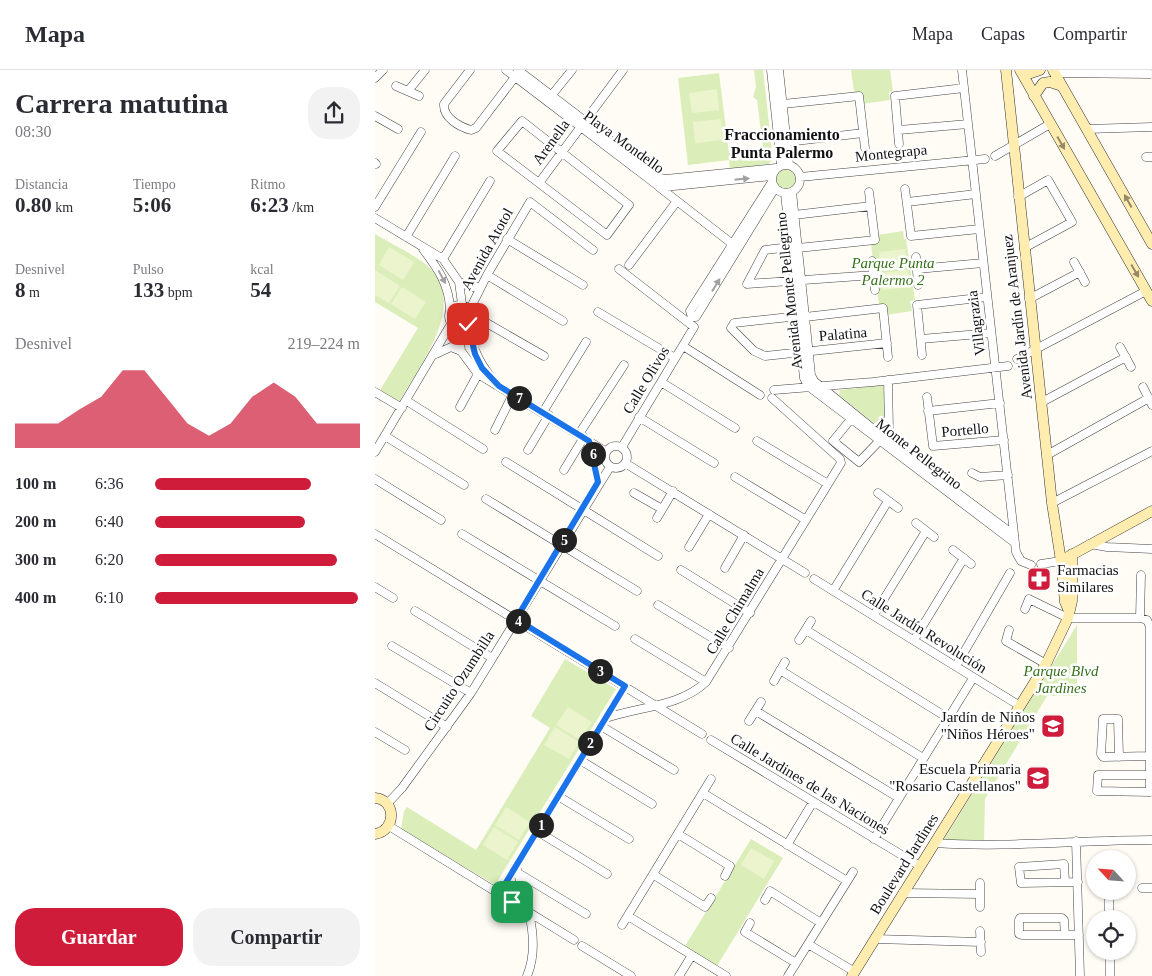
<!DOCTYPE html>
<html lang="es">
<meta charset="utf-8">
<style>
body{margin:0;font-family:Georgia,serif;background:#f2f2f3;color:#2b2b33;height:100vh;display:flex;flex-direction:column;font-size:19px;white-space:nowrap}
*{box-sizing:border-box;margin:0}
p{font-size:16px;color:#7c7c81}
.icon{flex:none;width:28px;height:28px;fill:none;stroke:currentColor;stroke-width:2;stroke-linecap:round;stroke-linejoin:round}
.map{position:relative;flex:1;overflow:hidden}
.details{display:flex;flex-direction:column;background:#fff;width:375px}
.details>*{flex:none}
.needle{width:32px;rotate:296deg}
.controls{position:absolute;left:711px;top:780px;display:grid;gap:10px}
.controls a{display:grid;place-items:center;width:50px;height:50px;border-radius:50%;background:#fff;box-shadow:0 1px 4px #0004;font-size:25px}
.pin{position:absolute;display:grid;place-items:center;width:42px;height:42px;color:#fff;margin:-21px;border-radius:10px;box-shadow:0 2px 8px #0006}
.km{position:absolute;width:25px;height:25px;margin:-12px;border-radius:50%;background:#222;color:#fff;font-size:14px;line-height:25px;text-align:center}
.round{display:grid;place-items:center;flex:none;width:52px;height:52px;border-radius:20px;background:#f2f2f3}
.overview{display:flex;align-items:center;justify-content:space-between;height:85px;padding:0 15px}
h1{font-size:28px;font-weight:700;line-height:38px}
.figures{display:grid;grid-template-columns:repeat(3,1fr);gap:8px;height:85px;padding:5px 15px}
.figures div{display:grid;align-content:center}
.figures b{font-size:21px;font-weight:700}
.figures small{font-size:14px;font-weight:400}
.figures p{font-size:14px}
.chart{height:140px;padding:10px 15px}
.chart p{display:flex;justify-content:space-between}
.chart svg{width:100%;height:90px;margin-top:5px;fill:#ce1c3a;opacity:.7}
.button{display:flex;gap:10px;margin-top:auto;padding:10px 15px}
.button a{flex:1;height:58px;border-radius:20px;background:#ce1c3a;color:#fff;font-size:20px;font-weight:700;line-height:58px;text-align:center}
.button a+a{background:#f2f2f3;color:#2b2b33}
ul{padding:0 15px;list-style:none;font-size:16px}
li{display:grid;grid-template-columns:80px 60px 1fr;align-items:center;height:38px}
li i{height:12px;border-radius:6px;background:#ce1c3a}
header{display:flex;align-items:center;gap:30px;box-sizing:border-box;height:70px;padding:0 25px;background:#fff;border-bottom:1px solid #e1e1e2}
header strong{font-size:24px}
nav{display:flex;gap:28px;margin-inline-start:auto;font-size:18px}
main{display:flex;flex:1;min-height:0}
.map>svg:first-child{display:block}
.green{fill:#dbeeba}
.pitch{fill:#ebf4cd}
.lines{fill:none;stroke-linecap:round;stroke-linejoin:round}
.street-casing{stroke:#444;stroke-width:9}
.secondary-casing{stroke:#333;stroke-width:11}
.street{stroke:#fff;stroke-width:8}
.secondary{stroke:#ffedb0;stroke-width:10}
.oneway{fill:#948a68}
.oneway2{fill:#a0a0a0}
.route-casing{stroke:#fff;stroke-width:10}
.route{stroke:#1a73e8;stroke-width:6}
.labels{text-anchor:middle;stroke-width:5;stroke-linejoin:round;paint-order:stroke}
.street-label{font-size:15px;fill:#111;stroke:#fff}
.park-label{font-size:15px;font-style:italic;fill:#36701a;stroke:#fff}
.poi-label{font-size:15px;fill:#111;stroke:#fff;text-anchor:end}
.neighbourhood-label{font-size:16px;font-weight:bold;fill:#111;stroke:#fff}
</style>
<header>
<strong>Mapa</strong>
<nav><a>Mapa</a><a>Capas</a><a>Compartir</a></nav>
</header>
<main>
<section class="details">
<div class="overview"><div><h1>Carrera matutina</h1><p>08:30</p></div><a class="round"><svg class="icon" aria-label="share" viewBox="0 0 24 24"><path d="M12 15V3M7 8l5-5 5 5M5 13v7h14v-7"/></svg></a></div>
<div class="figures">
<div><p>Distancia</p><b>0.80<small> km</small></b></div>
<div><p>Tiempo</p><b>5:06</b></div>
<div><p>Ritmo</p><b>6:23<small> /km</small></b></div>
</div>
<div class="figures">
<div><p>Desnivel</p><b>8<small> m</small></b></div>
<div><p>Pulso</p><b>133<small> bpm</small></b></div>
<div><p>kcal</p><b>54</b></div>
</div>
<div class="chart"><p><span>Desnivel</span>219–224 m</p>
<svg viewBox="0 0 160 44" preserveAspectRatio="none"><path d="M0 44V32L10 32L20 32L30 25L40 19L50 6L60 6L70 19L80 32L90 38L100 32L110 19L120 12L130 19L140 32L150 32L160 32V44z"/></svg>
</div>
<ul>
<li><b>100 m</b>6:36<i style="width:76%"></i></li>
<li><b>200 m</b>6:40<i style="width:73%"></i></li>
<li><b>300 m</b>6:20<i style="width:89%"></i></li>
<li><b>400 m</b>6:10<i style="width:99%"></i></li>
</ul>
<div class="button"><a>Guardar</a><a>Compartir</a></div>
</section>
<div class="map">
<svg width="777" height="906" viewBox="0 0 777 906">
<rect width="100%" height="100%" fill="#fffcf5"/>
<path class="green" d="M 379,0 L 388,0 L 398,90 L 393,94 L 355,99 L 354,90 L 313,95 L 303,8 L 344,3 L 354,83 L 388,78 L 382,30 L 378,27 L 381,17 Z
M 476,0 L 515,0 L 518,21 L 514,22 L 515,30 L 487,34 L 486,22 L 479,22 Z
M399 108a11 11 0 1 1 22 0a11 11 0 1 1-22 0Z
M 528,161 L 529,169 L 531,169 L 540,230 L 535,231 L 537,241 L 511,245 L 510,234 L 504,235 L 496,174 L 503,173 L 502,165 Z
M 0,164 C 16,174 43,186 56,199 C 92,236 43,298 24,332 L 5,320 L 43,258 L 0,232 Z
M 508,315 L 513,357 L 511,359 L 506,359 L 464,325 L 465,320 Z
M 702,555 L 702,626 L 672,626 L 610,729 L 609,771 L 568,771 Z
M 190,589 L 241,619 L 120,815 L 26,759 L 29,741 L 32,737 L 101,780 L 175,658 L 156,646 Z
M 376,769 L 408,788 L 342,896 L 310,876 Z"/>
<path class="pitch" d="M 342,19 L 344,40 L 317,43 L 314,23 Z
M 346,49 L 348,70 L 320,73 L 318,52 Z
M 14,177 L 39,192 L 28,210 L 4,195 Z
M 530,179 L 532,196 L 506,199 L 504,182 Z
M 0,200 L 25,216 L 14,233 L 0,225 Z
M 533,200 L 535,217 L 507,220 L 505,203 Z
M 27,217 L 51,232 L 40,249 L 16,234 Z
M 193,637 L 217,652 L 205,670 L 181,655 Z
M 180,657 L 204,672 L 194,689 L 169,675 Z
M 131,737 L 155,752 L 144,770 L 120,755 Z
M 119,757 L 143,772 L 132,790 L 108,775 Z
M 376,778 L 399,791 L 389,809 L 366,795 Z"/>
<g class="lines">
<g class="street-casing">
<path id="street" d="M 95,0 L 69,34 C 68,48 85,57 96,60 L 101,58 L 140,7
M 131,0 L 282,115 L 289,117 L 397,106
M 143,0 L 285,108 L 291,109 L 401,98
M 396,0 L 406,95
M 404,0 L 414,95
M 587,0 L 641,482 L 646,491 L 656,495
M 680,3 L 775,4
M 0,8 L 8,0
M 21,16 L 44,26
M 33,21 L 50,0
M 176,26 L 197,0
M 408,34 L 484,26 L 490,78
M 0,46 L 23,59
M 147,51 L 254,135 L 232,165 L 122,81 Z
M 712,59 L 777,57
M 524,60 L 593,54
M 412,72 L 488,63
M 524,74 L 520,26 L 589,18
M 620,86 L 675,54
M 771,87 L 777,87
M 0,93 L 1,94
M397 109a14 14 0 1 1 28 0a14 14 0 1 1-28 0Z
M 425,107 L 610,89
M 397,112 L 315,241 L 317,247 L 321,247 L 400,118
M 164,113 L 248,0
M 284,117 L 360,176
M 530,119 L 536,166 L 604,159
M 417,122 L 436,305 L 439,311 L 518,375 L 639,465
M 410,123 L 429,308 L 433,316 L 640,473
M 643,127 L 673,110 L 697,152 L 649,178
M 532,132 L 601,124
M 0,137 L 46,62
M 419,145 L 496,136
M 0,148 L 68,189 L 84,212 L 87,234
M 31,167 L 80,86
M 132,169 L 208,215
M 415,177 L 390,180 L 372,214 L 499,205
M 423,178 L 500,170 L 494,122
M 48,179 C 63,199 74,214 75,239
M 541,187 L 543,215
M 68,189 L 115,111
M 497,191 L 500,220
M 699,192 L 710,212
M 254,195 L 302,131
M 244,199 L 319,257 L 247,377
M 542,199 L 608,193
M 112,205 L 188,251
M 84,212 L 97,217 L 106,217
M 654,229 L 705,202
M74 246a11 11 0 1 1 22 0a11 11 0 1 1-22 0Z
M 95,239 L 112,205 L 155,132 L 218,180
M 223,242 L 300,288
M 424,246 L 359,253 L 356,258 L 379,281 L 390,286 L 512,273
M 430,247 L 508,238 L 513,287
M 96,248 L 103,248 L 169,286
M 93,254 C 97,278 105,295 121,313
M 83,257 L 86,281 L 103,304 L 230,381
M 546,269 L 616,263
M 308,276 L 385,325
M 745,277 L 756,297
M 61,284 L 76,277 L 86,281
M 547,285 L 542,235 L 612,227
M 642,289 L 771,221
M 286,312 L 360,358
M 768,317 L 777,335
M 399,320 L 498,312 L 633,296
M 0,322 L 27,338
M 552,327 L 558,376 L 629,370
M 32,331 L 108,379
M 667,332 L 751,287
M 85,337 L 103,304
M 553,341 L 625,333
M 168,342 L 211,272
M 264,347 L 339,393
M 476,349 L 458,371 L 484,392 L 514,361 L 513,310
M 120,360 L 138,324
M 204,364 L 249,295
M 10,366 L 89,415
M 214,371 L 223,412
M 382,371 L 453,414
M230 387a11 11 0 1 1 22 0a11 11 0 1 1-22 0Z
M 153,380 L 174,345
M 0,382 L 76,254
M 672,385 L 774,328
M 131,392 L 283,486
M 250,393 L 430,503
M 189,400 L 209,367
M 597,403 L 605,407 L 633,405
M 360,407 L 431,450
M 0,409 L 66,450
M 259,423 L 287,439
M 503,423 L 523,438
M 111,429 L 262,521
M 677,433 L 777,381
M 282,448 L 298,421
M 541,453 L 559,467
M 0,464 L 327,664
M 87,464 L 240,556
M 715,474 L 732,477 L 777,479
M 314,477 L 334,444
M 578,480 L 596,494
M 666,494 L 686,491
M 350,498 L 369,465
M 306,500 L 375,543
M 439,509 L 645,636
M 0,517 L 18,528
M 458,521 L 513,431
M 283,535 L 354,578
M 650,539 L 654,529 L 693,548 L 765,548 L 772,550 L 775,557 L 775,722 L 722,721 L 723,705 L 775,705
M 40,541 L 117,588
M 499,545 L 551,461
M 765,548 L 766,505
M 431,560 L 573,648
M 634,560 L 631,571 L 671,594
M 260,569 L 331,612
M 424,570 L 436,551
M 539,570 L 589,488
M 17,576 L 96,623
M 581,596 L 635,503
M 405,600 L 548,688
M 399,611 L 410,592
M 0,613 L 72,657
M 381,641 L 524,728
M 231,648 C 266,636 304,637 331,612 L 466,393 L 465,389 L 397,328
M 374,651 L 386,632
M 226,656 L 299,700
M 0,662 L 30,680
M 336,670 L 545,796
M 744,687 L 743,649 L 728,649 L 726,684 L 728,687 L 775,686
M 205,690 L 277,734
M 328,723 L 472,811
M 183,726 L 254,769
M 12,734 L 27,718 L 96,623 L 235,397
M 14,756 L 199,870
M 162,761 L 232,804
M 303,764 L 355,796 L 350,806
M 499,769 L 598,608
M 701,771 L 705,906
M 560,773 C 632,778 705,770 777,770
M 412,775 L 438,732
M 141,796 C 150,831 167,870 152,906
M 143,803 L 211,844
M 279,805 L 330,837 L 336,828
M 690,812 L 689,794 L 644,797 L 646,813 L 703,812
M 767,818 L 777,818
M 734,821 L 734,849
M 528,823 L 605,824
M 124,824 L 250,616
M 390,830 L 395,821 L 446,853
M 605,837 L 605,813
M 253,846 L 351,906
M 375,853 L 370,862 L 421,893
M 247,855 L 336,709
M 605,861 L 606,882
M 690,865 L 689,850 L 687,848 L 645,848 L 644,850 L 644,864 L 647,865 L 704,865
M 500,869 L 606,872
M 433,874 L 480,902
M 207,876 L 256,906
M 735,881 L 735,906
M 304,906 L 317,885
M 413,906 L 478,802"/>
</g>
<g class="secondary-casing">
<path id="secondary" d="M 631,0 L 677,433 L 686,491 L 690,532 L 694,541
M 645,0 L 777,231
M 678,0 L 777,174
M 646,1 L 656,3 L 665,0
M 659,26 L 668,13 L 675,12 L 687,16
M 691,488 L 777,441
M 0,728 C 22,730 21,761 0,764
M 477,906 L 671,594 L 693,548 L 697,531 L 697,484"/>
</g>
<use href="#street" class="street"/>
<use href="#secondary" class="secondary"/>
</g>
<defs><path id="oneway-solid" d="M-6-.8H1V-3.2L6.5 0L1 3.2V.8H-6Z" transform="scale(1.25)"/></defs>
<g class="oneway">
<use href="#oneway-solid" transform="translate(686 73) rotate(60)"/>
<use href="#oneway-solid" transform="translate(753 131) rotate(-119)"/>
<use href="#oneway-solid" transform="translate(760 201) rotate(60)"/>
</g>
<g class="oneway2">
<use href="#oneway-solid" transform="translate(367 109) rotate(-6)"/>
<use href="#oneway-solid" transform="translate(67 207) rotate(62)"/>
<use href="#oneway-solid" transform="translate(341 215) rotate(-58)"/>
</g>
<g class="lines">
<g class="route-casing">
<path id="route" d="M 93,254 L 100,284 L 107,298 L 124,316 L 214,371 L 223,412 L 141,549 L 250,616 L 124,824 L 137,832"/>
</g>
<use href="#route" class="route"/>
</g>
<defs>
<g id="pharmacy-square" transform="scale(1.25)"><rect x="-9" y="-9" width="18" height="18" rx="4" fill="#ce1c3a" stroke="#fff"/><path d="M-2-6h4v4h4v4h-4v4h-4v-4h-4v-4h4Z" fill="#fff"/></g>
<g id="school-square" transform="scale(1.25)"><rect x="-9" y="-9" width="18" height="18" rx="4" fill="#ce1c3a" stroke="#fff"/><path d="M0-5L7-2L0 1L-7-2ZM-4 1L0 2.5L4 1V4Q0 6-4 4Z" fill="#fff"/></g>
</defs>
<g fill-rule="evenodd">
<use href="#pharmacy-square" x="664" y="509"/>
<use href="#school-square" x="678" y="656"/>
<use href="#school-square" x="663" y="708"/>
</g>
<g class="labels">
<g class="street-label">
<text transform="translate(176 72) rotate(-54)" y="5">Arenella</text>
<text transform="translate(249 72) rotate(36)" y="5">Playa Mondello</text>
<text transform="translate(516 83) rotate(-6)" y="5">Montegrapa</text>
<text transform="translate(112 179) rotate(-61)" y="5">Avenida Atotol</text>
<text transform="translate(414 221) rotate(-96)" y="5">Avenida Monte Pellegrino</text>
<text transform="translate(642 247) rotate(-97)" y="5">Avenida Jardín de Aranjuez</text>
<text transform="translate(601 253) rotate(-97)" y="5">Villagrazia</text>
<text transform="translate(468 264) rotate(-5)" y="5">Palatina</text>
<text transform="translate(271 310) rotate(-59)" y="5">Calle Olivos</text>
<text transform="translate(590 360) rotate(-5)" y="5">Portello</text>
<text transform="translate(544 384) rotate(38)" y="5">Monte Pellegrino</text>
<text transform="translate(360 541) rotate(-59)" y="5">Calle Chimalma</text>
<text transform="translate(549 561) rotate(32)" y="5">Calle Jardín Revolución</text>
<text transform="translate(84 611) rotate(-57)" y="5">Circuito Ozumbilla</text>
<text transform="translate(435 714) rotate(31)" y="5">Calle Jardines de las Naciones</text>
<text transform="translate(529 794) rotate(-58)" y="5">Boulevard Jardines</text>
</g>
<g class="park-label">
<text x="518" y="198">Parque Punta<tspan x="518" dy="17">Palermo 2</tspan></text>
<text x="686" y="606">Parque Blvd<tspan x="686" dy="17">Jardines</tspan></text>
</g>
<g class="poi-label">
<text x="682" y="505" text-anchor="start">Farmacias<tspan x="682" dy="17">Similares</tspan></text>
<text x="660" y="652">Jardín de Niños<tspan x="660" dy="17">"Niños Héroes"</tspan></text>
<text x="646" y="704">Escuela Primaria<tspan x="646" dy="17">"Rosario Castellanos"</tspan></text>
</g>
<g class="neighbourhood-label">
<text x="407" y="70">Fraccionamiento<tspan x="407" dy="18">Punta Palermo</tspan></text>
</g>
</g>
</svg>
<div class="controls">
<a><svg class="needle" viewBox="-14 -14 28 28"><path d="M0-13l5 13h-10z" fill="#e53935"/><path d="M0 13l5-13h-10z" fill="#7c7c81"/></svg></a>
<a><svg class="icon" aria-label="locate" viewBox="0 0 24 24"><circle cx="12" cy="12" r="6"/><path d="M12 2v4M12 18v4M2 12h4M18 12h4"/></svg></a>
</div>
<div class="pin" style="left:137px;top:832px;background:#1e9e55"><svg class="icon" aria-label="arrive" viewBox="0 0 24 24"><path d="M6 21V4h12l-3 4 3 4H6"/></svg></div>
<div class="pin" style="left:93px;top:254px;background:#d93025"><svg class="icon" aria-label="check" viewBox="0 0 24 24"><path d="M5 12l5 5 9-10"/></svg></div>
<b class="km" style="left:166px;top:755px">1</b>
<b class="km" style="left:215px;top:673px">2</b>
<b class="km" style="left:225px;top:601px">3</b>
<b class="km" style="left:143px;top:551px">4</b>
<b class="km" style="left:189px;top:470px">5</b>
<b class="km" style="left:218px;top:384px">6</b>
<b class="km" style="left:144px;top:328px">7</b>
</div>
</main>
